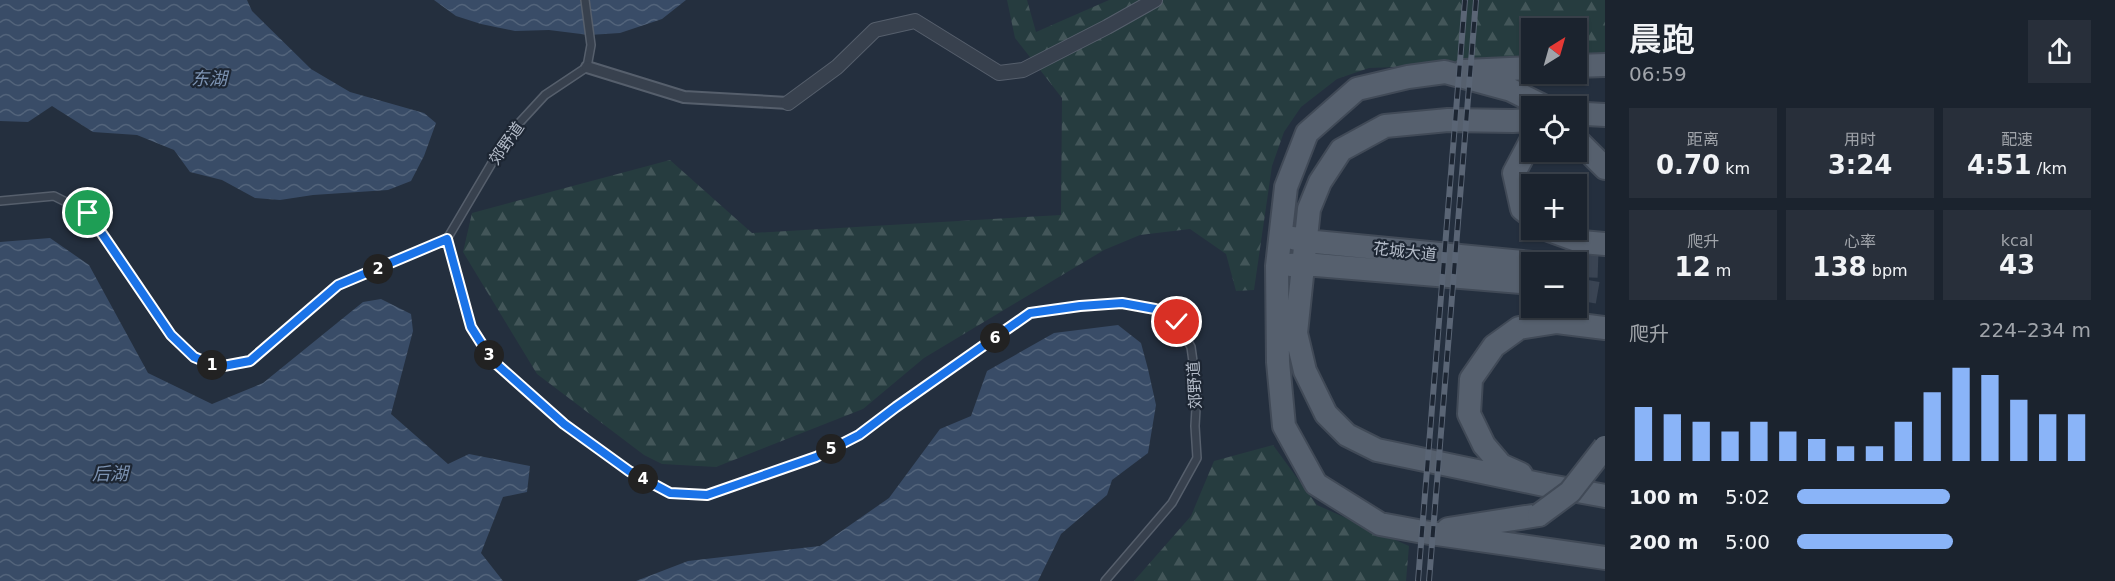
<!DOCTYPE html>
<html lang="zh">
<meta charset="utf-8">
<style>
body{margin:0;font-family:"DejaVu Sans","Noto Sans SC",sans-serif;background:#282f3a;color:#f1f3f6;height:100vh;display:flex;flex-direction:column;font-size:22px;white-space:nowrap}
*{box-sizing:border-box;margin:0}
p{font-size:20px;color:#a0a4aa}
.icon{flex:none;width:33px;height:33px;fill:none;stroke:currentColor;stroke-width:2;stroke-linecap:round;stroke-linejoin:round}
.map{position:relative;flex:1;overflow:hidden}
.side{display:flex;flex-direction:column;background:#1b232e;width:510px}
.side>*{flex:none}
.needle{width:39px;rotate:37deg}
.controls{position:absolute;left:1521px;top:18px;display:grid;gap:12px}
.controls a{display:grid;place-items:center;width:66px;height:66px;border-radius:0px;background:#1b232e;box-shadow:0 2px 4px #0004,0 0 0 2px #39404a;font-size:30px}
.pin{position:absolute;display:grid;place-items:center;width:51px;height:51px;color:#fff;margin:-26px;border:3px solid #fff;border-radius:50%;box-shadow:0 2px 6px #0007}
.km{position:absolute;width:30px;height:30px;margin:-15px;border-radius:50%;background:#222;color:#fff;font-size:16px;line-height:30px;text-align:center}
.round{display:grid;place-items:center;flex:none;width:63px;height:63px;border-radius:0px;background:#282f3a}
.summary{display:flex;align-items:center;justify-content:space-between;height:102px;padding:0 24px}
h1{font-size:33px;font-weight:600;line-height:45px}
.figures{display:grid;grid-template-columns:repeat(3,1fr);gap:9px;height:102px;padding:6px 24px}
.figures div{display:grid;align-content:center;border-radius:0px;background:#282f3a;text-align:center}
.figures b{font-size:26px;font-weight:600}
.figures small{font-size:16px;font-weight:400}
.figures p{font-size:16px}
.chart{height:168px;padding:12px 24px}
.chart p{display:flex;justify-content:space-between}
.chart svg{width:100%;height:108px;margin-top:6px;stroke:#8ab4f8;stroke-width:6}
ul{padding:0 24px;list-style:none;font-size:20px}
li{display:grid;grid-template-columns:96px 72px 1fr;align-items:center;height:45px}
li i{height:15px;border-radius:8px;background:#8ab4f8}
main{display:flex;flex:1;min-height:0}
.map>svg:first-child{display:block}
.forest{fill:url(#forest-firs)}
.water{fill:url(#water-waves)}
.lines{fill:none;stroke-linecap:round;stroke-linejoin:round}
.primary-tunnel{stroke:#3a4453;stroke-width:22;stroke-dasharray:22 11;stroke-linecap:butt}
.service-casing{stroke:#565f6c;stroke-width:10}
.pedestrian-casing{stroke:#565f6c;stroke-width:14}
.minor-casing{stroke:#565f6c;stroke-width:16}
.primary-casing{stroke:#414a57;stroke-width:26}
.service{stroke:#38414e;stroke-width:7}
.pedestrian{stroke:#38414e;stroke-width:10}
.minor{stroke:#38414e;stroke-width:14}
.primary{stroke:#56606e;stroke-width:22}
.rail-casing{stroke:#5a6575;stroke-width:6}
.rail{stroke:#1d2633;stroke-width:4;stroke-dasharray:11;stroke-linecap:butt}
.primary-bridge-casing{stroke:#414a57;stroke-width:26;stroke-linecap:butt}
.primary-bridge{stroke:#56606e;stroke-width:22}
.route-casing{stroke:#fff;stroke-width:12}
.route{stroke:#1a73e8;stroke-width:8}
.labels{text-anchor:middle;stroke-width:4.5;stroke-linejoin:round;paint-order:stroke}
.street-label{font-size:16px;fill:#b4bcc9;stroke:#1d2633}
.water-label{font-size:18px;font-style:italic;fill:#7c92b1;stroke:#1d2633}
</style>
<main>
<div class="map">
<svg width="1605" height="581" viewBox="0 0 1605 581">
<defs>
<pattern id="forest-firs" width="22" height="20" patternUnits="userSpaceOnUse" patternTransform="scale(1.5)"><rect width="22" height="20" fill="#263c3f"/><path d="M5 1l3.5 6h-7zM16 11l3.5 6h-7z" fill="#435659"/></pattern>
<pattern id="water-waves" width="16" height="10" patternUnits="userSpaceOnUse" patternTransform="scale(1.5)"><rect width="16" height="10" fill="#394c67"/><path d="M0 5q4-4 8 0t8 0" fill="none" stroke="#53647b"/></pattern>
</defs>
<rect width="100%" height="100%" fill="#242f3e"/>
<path class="forest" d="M 1007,0 L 1027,0 L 1036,32 L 1109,0 L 1605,0 L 1605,58 L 1577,60 L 1576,28 L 1532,28 L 1531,62 L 1369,68 L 1337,79 L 1301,107 L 1284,132 L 1272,166 L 1254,290 L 1236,291 L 1226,254 L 1190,229 L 1140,235 L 1104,250 L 924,358 L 863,409 L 716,467 L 662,464 L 644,455 L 537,374 L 463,252 L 472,213 L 670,160 L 752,233 L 1061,215 L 1062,98 L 1015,38 Z
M 1273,445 L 1317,505 L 1409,546 L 1406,581 L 1134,581 L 1191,516 L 1214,461 Z"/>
<path class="water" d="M 0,0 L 247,0 L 252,11 L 311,69 L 350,92 L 424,113 L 436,123 L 424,156 L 411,181 L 388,190 L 313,195 L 280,200 L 255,198 L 222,180 L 190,172 L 174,150 L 137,135 L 93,132 L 52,106 L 28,122 L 0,121 Z
M 434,0 L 686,0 L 662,19 L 620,33 L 589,35 L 549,30 L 515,31 L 481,24 L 456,16 Z
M 50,238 L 89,265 L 148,373 L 212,404 L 263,383 L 363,302 L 381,299 L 411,314 L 413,331 L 391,414 L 448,464 L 469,454 L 530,466 L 527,492 L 503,497 L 481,553 L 503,581 L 0,581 L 0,242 Z
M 1118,325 L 1141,343 L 1148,369 L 1156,405 L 1148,453 L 1112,480 L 1107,495 L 1061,534 L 1038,581 L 636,581 L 688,561 L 820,546 L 889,498 L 940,429 L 971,416 L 987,371 L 1054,333 Z"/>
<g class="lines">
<path class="primary-tunnel" d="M 1576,266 L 1605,267
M 1576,289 L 1605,294"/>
<g class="service-casing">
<path id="service" d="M 0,201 L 54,196 L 88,213 L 171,335 L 194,357 L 218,367 L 250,361 L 338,285 L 447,239 L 509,134 L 545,95 L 587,67 L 591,45 L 585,0
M 447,239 L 471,327 L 492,360 L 564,424 L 629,471 L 670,493 L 707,495 L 816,457 L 859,435 L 896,407 L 1030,313 L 1080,306 L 1122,303 L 1155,309 L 1177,322 L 1191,347 L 1197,390 L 1195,426 L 1197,458 L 1172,503 L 1105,581"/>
</g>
<g class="pedestrian-casing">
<path id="pedestrian" d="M 587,67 L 684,97 L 788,103"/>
</g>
<g class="minor-casing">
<path id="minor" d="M 788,103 L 837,67 L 875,30 L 915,21 L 999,73 L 1023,70 L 1107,27 L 1155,0"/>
</g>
<g class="primary-casing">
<path id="primary" d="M 1576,66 L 1605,65
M 1464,71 L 1532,68
M 1543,106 L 1511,90 L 1445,72 L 1408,77 L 1357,89 L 1307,133 L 1286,187 L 1277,266 L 1278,362 L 1284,426 L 1316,484 L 1380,524 L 1423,532 L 1605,558
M 1576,118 L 1586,114 L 1605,115
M 1532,120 L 1513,121 L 1448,120 L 1385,126 L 1341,150 L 1320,182 L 1309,209 L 1296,333 L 1305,371 L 1326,414 L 1347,435 L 1377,450 L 1544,485 L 1605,496
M 1532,139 L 1514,173 L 1522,209 L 1532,217
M 1576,139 L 1605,168
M 1549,230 L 1582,242 L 1605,244
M 1293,238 L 1305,241 L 1532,263
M 1290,265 L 1304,264 L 1532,283
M 1521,474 L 1501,465 L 1484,445 L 1469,414 L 1471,379 L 1494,346 L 1519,328 L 1557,322 L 1605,328
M 1448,529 L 1539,515"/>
</g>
<use href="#service" class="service"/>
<use href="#pedestrian" class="pedestrian"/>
<use href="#minor" class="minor"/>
<use href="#primary" class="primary"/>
<g class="rail-casing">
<path id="rail" d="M 1418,581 L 1465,0
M 1429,581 L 1476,0"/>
</g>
<use href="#rail" class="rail"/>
<g class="primary-bridge-casing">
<path id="primary-bridge" d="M 1539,515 L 1570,492 L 1605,447"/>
</g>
<use href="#primary-bridge" class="primary-bridge"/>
</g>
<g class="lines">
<g class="route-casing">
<path id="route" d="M 88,213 L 171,335 L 194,357 L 218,367 L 250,361 L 338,285 L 447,239 L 471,327 L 492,360 L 564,424 L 629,471 L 670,493 L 707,495 L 816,457 L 859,435 L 896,407 L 1030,313 L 1080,306 L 1122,303 L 1155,309 L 1177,322"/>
</g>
<use href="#route" class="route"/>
</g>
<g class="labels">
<g class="street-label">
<text transform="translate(506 143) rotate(-55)" y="6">郊野道</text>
<text transform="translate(1405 251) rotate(6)" y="6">花城大道</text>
<text transform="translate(1194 385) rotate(-93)" y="6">郊野道</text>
</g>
<g class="water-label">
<text x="209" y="85">东湖</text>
<text x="110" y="480">后湖</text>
</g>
</g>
</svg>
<div class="controls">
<a><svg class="needle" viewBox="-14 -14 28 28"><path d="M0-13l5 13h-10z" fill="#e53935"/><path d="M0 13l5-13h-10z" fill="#a0a4aa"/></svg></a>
<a><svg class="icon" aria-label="locate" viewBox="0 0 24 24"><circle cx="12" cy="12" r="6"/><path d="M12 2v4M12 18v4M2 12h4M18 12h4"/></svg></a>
<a>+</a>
<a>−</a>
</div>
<div class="pin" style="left:88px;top:213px;background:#1e9e55"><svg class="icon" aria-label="arrive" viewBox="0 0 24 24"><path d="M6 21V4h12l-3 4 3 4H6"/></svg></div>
<div class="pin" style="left:1177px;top:322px;background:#d93025"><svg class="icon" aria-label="check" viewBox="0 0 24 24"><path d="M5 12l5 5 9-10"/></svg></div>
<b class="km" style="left:212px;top:365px">1</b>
<b class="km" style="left:378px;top:269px">2</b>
<b class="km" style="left:489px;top:355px">3</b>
<b class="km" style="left:643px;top:479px">4</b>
<b class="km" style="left:831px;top:449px">5</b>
<b class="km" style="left:995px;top:338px">6</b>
</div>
<section class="side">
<div class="summary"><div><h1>晨跑</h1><p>06:59</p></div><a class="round"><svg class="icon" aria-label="share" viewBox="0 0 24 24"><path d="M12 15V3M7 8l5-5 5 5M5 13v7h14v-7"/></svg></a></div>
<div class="figures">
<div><p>距离</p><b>0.70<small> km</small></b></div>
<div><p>用时</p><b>3:24</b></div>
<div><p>配速</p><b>4:51<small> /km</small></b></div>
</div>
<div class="figures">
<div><p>爬升</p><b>12<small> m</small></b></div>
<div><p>心率</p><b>138<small> bpm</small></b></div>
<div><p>kcal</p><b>43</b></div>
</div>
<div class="chart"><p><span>爬升</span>224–234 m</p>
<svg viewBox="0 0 160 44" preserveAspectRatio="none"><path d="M5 44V22M15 44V25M25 44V28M35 44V32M45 44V28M55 44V32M65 44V35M75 44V38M85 44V38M95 44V28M105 44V16M115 44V6M125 44V9M135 44V19M145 44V25M155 44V25"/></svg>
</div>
<ul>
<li><b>100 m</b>5:02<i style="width:52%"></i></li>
<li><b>200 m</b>5:00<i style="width:53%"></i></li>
</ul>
</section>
</main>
